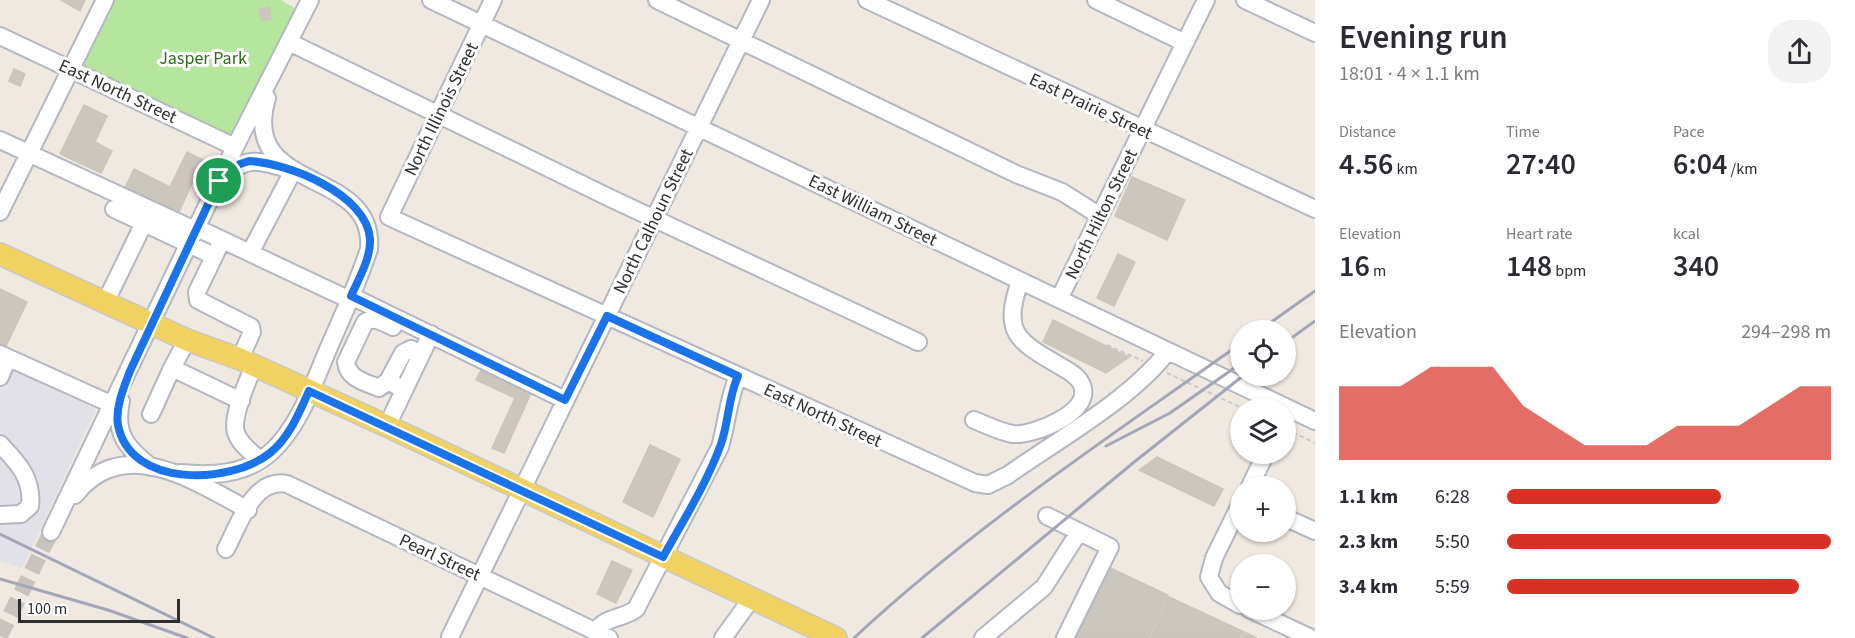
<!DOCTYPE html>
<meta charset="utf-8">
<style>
body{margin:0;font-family:"Source Sans 3",sans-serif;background:#f2f2f3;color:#2b2b33;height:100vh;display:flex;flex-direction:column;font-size:22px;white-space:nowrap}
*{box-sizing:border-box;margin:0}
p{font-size:20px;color:#7c7c81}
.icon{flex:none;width:33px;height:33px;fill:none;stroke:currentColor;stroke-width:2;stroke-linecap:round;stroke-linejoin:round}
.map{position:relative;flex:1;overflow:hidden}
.panel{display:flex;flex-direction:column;background:#fff;width:540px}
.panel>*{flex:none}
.controls{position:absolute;left:1230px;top:320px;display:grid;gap:12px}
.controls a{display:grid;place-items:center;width:66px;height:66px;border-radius:50%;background:#fff;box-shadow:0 2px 4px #0004;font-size:30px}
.scale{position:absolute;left:18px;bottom:15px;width:162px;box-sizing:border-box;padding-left:6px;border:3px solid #2e2e2e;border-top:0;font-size:16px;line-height:21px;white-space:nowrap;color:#2e2e2e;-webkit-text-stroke:4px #fff;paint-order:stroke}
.pin{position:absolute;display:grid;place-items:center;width:51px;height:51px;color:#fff;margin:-26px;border:3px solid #fff;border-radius:50%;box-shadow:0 2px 6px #0007}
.round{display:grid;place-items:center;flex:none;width:63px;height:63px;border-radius:24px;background:#f2f2f3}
.summary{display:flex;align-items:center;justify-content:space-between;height:102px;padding:0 24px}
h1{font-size:33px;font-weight:600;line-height:45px}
.metrics{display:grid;grid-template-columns:repeat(3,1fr);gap:9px;height:102px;padding:6px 24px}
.metrics div{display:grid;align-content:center}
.metrics b{font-size:30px;font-weight:600}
.metrics small{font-size:16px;font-weight:400}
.metrics p{font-size:16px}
.chart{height:168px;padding:12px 24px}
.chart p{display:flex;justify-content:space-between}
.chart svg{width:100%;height:108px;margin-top:6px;fill:#d93025;opacity:.7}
ul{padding:0 24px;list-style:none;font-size:20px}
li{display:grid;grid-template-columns:96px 72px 1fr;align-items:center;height:45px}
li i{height:15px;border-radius:8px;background:#d93025}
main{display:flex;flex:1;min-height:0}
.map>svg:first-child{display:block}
.industrial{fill:#e3e1e8}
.green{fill:#b6e59e}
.building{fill:#cbc7bf;stroke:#cbc5ba;stroke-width:1.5}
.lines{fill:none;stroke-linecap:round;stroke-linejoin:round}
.minor-tunnel{stroke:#c8c4bd;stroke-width:16;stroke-dasharray:16 8;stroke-linecap:butt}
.minor-casing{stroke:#b4b7c1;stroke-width:20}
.major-casing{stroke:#c9c9c9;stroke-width:24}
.path{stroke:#c9c9c9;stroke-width:2;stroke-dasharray:4.5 3;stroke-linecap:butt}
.minor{stroke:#fff;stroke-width:16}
.major{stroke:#f2d163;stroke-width:21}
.rail{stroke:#a3a6b8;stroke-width:3}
.route-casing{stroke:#fff;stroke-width:12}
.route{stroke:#1a73e8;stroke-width:8}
.labels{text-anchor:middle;stroke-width:6;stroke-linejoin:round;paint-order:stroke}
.park-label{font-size:18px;fill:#2c6e1b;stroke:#fff}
.street-label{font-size:18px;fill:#2e2e2e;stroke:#fff}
</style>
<main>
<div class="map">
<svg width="1315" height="638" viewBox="0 0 1315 638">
<rect width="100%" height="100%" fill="#efe9e1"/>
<path class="industrial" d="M 0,364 L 96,409 L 22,568 L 0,561 Z"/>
<path class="green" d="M 113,0 L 281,0 L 296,9 L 230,135 L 85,68 L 83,62 Z"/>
<path class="building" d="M 61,0 L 85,0 L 80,11 Z
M 269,7 L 271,19 L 262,21 L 259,9 Z
M 14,69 L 25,74 L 20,86 L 9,81 Z
M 84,105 L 107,116 L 95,142 L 112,151 L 101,173 L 60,154 Z
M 187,152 L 203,160 L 177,216 L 124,190 L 134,169 L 170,187 Z
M 1132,177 L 1185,200 L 1167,240 L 1115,216 Z
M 1118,254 L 1135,262 L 1114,306 L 1097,298 Z
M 0,289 L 27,302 L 5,348 L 0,346 Z
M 1053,320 L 1129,357 L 1106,373 L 1043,342 Z
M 481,370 L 531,393 L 504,453 L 492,448 L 515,398 L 476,380 Z
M 650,445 L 680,459 L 653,517 L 623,502 Z
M 1157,457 L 1223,489 L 1214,506 L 1139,470 Z
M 612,561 L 632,570 L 616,603 L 597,594 Z
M 1106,566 L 1168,595 L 1148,638 L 1072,638 Z
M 1169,597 L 1257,638 L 1150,638 Z"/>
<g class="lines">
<path class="minor-tunnel" d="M 0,636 L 51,532"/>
<g class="minor-casing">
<path id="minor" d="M 431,0 L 1315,421
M 493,0 L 389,217 L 975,483 L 988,485 L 1008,475 C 1059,439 1130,400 1168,351
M 657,0 L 1016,174 L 1062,192 L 1100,216
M 867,0 L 1315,209
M 1096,0 L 1185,43
M 1245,0 L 1315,33
M 0,36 L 235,147
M 289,42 L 610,198 L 918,342
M 0,140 L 195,230
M 222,178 C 248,154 262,161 293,171 L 250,253
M 114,209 L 214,256
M 0,212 L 105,0
M 197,228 L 350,300
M 222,240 L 197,292 L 198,300 L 251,327 L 252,332 L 240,359
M 351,296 L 565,400
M 1059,299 L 1206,0
M 105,303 L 144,223
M 187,340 L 172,368 L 241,401
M 0,354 L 113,405
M 254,365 C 248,381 229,420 237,435 C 241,445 252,453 260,460
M 0,377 L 8,358
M 388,381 L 379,388 C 365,382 348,379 346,362 L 365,322 C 375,316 384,323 393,327
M 397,386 L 388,381 L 403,353 L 411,349 L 421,354
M 121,401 C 114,434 126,447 151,467
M 151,414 L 172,368
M 974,420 C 987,425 1000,432 1013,434 C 1034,436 1096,411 1081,383 C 1077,375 1067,370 1060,366 C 1017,341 1002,333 1020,281
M 387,426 L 431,334
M 0,444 C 18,463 33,478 30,506 L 21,514 L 0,515
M 180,473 C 212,476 246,475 271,452 C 300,426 314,382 329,347 C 343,315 358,283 369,249 C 376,166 238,195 267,98
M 1250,486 L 1266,453
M 75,495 C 123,433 195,481 248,510
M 1240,505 L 1214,558 L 1209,577 L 1219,593 L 1240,605
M 1047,516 L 1110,547 L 1065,638
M 1286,518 L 1315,531
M 51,532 L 235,147 L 310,0
M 226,549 C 239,525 253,477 287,484 L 609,638
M 1249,609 L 1311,638
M 595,632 C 607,615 621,620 636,609 L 720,447 C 727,423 728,399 738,376
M 450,637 L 761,0
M 723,638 L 752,598
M 983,638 L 1044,587 L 1079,532"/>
</g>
<g class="major-casing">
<path id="major" d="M 0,254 L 187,340 L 240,359 L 387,426 L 836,638"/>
</g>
<path class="path" d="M 1107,345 L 1143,361
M 1167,373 L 1242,408
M 1286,429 L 1315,443"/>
<use href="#minor" class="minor"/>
<use href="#major" class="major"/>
<path class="rail" d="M 1260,330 L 1315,291
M 1286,342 L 1315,321
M 1106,446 L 1170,413 L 1240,364
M 0,534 L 214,638
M 0,579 L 108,610 L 187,638
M 854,638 C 973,527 1108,438 1240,344
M 922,638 L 1133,463 L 1244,375"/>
</g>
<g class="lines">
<g class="route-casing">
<path id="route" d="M 249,161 C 288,163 367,194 370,239 C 371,258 359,278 351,296 L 565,400 L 607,316 L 738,376 C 728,398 729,421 721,444 C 707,483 683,521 663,557 L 309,391 C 299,413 289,438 270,453 C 230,485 130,488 118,425 C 115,408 124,387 130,371 L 219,181 L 240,164 Z"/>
</g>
<use href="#route" class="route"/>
</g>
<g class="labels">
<g class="park-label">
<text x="203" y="64">Jasper Park</text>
</g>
<g class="street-label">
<text transform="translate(118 91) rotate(25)" y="6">East North Street</text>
<text transform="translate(1091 106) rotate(25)" y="6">East Prairie Street</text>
<text transform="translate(441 109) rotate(-64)" y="6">North Illinois Street</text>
<text transform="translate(873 210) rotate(26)" y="6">East William Street</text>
<text transform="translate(1101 214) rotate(-64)" y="6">North Hilton Street</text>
<text transform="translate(653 221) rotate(-64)" y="6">North Calhoun Street</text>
<text transform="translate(823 415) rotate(25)" y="6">East North Street</text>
<text transform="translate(440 557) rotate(25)" y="6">Pearl Street</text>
</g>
</g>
</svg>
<div class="controls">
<a><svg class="icon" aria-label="locate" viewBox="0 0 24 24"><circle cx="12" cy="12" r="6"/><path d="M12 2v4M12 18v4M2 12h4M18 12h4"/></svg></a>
<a><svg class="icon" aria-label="layers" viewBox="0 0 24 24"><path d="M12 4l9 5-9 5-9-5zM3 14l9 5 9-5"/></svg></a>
<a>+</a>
<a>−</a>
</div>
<div class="scale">100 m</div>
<div class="pin" style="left:219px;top:181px;background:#1e9e55"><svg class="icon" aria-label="arrive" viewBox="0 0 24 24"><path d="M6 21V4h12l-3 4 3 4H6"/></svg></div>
</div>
<section class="panel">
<div class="summary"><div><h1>Evening run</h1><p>18:01 · 4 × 1.1 km</p></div><a class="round"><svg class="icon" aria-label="share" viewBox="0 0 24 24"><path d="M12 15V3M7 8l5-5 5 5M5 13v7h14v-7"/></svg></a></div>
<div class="metrics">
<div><p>Distance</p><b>4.56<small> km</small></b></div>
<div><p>Time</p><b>27:40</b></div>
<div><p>Pace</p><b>6:04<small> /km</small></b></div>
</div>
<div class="metrics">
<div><p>Elevation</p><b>16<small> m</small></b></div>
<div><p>Heart rate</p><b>148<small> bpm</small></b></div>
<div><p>kcal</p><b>340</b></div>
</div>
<div class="chart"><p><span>Elevation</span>294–298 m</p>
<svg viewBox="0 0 160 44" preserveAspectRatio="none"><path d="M0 44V14L10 14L20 14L30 6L40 6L50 6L60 22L70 30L80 38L90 38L100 38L110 30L120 30L130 30L140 22L150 14L160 14V44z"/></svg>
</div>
<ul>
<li><b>1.1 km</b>6:28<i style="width:66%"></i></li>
<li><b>2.3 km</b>5:50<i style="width:100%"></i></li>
<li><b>3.4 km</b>5:59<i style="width:90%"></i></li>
</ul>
</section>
</main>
